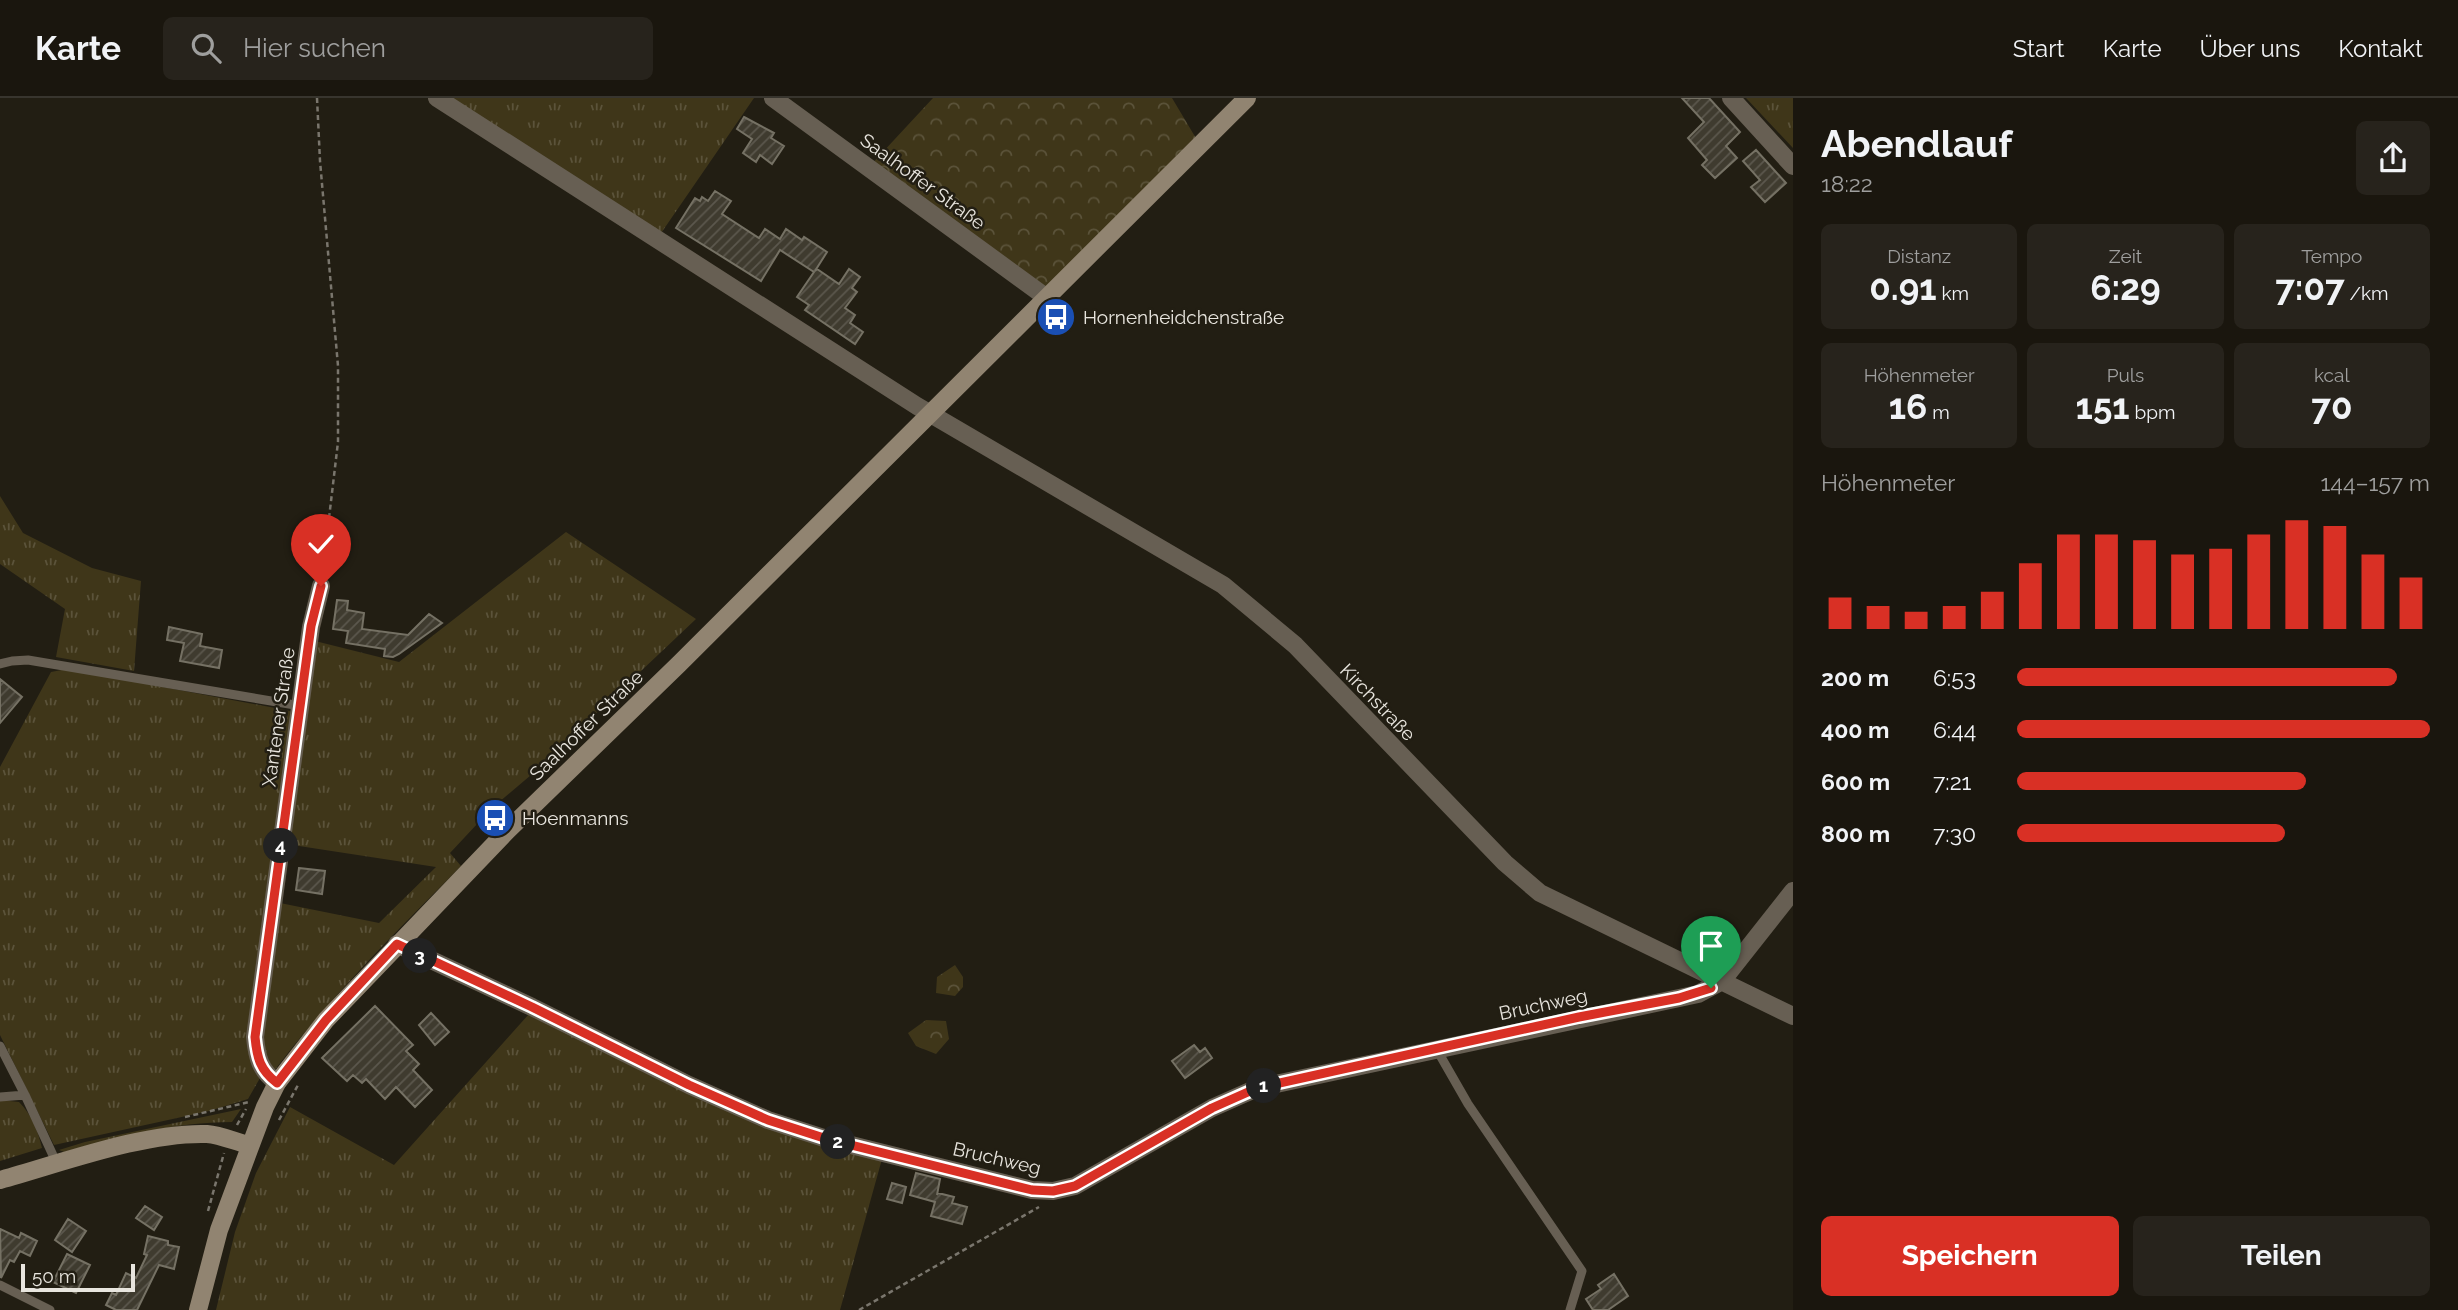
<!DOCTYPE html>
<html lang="de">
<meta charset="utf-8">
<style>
body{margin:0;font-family:Raleway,sans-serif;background:#27231c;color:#f1f3f6;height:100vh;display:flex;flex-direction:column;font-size:26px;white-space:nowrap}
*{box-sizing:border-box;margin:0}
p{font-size:23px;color:#9f9f9e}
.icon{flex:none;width:38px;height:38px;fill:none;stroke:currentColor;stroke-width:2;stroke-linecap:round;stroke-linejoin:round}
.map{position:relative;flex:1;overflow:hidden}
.panel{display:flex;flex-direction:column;background:#1a160e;width:665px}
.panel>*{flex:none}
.scale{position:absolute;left:21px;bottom:18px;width:114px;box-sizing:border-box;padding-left:7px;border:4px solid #e8e5de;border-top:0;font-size:19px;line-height:24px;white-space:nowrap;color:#e8e5de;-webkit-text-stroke:5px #221e13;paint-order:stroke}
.pin{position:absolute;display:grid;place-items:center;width:60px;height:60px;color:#fff;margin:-72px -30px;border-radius:50% 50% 50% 0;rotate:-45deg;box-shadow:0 0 7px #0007}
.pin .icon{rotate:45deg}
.km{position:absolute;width:35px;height:35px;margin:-18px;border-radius:50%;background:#222;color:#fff;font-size:19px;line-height:35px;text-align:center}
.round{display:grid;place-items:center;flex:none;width:74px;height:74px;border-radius:10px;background:#27231c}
.summary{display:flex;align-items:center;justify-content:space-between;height:119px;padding:0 28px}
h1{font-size:38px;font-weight:700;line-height:52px}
.metrics{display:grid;grid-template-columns:repeat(3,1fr);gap:10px;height:119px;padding:7px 28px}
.metrics div{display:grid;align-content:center;border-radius:10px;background:#27231c;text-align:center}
.metrics b{font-size:35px;font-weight:700}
.metrics small{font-size:19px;font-weight:400}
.metrics p{font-size:19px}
.chart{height:196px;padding:14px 28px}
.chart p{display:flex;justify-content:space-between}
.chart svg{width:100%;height:126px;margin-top:7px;stroke:#d93025;stroke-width:6}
.action{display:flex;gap:14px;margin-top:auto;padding:14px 28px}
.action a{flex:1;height:80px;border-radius:10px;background:#d93025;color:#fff;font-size:28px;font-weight:700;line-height:80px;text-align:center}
.action a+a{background:#27231c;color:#f1f3f6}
ul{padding:0 28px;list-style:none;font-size:23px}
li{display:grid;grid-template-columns:112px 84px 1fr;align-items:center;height:52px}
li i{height:18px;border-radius:9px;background:#d93025}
header{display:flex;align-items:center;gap:42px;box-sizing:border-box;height:98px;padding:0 35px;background:#1a160e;border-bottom:2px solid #38352e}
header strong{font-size:33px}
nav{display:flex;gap:38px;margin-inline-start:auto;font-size:24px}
.search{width:490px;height:63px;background:#27231c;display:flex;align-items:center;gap:18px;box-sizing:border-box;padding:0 24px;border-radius:10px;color:#9f9f9e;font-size:26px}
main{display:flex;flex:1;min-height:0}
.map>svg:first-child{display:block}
.grass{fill:url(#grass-tufts)}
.forest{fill:url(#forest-crowns)}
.building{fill:url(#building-hatch);stroke:#757164;stroke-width:2}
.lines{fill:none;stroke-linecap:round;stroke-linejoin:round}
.path{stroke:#7a766d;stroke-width:2.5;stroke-dasharray:5 3.5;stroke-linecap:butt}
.lane{stroke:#675f53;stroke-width:9}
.street{stroke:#675f53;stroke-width:18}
.secondary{stroke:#918471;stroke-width:18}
.route-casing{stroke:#fff;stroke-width:14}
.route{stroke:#d93025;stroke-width:9}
.labels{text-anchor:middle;stroke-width:5;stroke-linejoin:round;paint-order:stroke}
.street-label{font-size:19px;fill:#e8e5de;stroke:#221e13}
.poi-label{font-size:19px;fill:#e8e5de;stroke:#221e13;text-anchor:start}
</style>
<header>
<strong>Karte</strong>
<div class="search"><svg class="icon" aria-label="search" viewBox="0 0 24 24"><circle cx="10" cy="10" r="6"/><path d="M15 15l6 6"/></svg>Hier suchen</div>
<nav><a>Start</a><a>Karte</a><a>Über uns</a><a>Kontakt</a></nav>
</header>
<main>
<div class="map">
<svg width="1793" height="1212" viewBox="0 0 1793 1212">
<defs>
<pattern id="grass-tufts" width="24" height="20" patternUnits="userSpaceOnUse" patternTransform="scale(1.75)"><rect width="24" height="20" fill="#3f3619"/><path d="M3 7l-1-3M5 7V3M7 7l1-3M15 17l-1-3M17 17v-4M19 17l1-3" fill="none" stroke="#5b533a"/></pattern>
<pattern id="forest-crowns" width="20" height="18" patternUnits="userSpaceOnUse" patternTransform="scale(1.75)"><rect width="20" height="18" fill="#3f3619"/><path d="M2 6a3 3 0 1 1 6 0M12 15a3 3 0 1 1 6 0" fill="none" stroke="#5b533a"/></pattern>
<pattern id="building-hatch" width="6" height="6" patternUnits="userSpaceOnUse" patternTransform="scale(1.75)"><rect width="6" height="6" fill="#3f3b2f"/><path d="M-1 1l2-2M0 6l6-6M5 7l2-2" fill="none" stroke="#5b574d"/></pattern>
</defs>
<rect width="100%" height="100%" fill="#221e13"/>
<path class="grass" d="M 437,0 L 754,0 L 657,141 Z
M 1746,0 L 1793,0 L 1793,50 Z
M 0,398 L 23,435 L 92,470 L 141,483 L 134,573 L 56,559 L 65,511 L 0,466 Z
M 566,434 L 696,521 L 531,677 L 492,710 L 450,755 L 461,768 C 396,834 330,899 274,973 L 259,944 L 280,805 L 379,825 L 436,769 L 286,746 L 315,543 L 399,564 Z
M 67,571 L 270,609 L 290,613 L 294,618 L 260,980 L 248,1001 L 209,1013 L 54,1047 L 0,937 L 0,669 L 51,574 Z
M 529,916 L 882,1061 L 840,1212 L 216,1212 L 235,1134 L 256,1075 L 290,1009 L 394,1067 Z
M 0,1002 L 19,1004 C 32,1017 38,1033 42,1050 L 0,1063 Z
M 241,1011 L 232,1024 C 175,1024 119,1039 64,1054 L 59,1052 L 85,1044 Z"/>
<path class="forest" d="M 933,0 L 1172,0 L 1200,47 L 1047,200 L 868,70 Z
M 955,867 L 963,879 L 963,889 L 955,898 L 936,895 L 937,879 Z
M 926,922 L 946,923 L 949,941 L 936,956 L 916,948 L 908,935 Z"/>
<path class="building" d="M 1682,0 L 1709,0 L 1740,34 L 1726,48 L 1737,60 L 1715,80 L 1702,67 L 1707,62 L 1688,40 L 1704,24 Z
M 744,19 L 774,35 L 771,40 L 784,48 L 772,66 L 760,57 L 756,64 L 743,55 L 752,41 L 737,31 Z
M 1756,52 L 1786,85 L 1765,104 L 1751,89 L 1760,82 L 1743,63 Z
M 715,93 L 731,103 L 722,116 L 759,140 L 765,131 L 780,141 L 786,131 L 802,142 L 804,139 L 827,154 L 815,173 L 817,171 L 839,186 L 849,171 L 860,179 L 852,190 L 857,194 L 845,210 L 855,217 L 850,225 L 863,234 L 855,246 L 805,212 L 809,207 L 797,199 L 814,174 L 780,152 L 761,183 L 676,130 L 695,100 L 700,103 L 702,99 L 708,103 Z
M 337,502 L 348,503 L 347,512 L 364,515 L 362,531 L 408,537 L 429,516 L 442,525 L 399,556 L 393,559 L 384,558 L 385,551 L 346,545 L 348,533 L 333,531 Z
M 169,529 L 202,536 L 200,548 L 222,552 L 219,570 L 180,563 L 184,545 L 167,542 Z
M 0,581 L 22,599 L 0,625 Z
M 299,770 L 325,773 L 322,796 L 296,792 Z
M 375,908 L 413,947 L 406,953 L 419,966 L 413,972 L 432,992 L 415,1009 L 396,989 L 385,1001 L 366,981 L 362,985 L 353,977 L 347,983 L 322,960 Z
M 431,915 L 449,934 L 435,947 L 419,927 Z
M 1194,947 L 1200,954 L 1205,950 L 1212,960 L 1185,980 L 1172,963 Z
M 916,1075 L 940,1081 L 937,1097 L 938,1095 L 954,1099 L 952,1105 L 967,1109 L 962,1126 L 931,1118 L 935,1104 L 910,1097 Z
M 892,1085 L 906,1089 L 902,1105 L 887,1101 Z
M 145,1108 L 162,1119 L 154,1132 L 136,1120 Z
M 68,1121 L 86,1133 L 72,1154 L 55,1142 Z
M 0,1131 L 19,1140 L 21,1135 L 37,1143 L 30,1158 L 20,1153 L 14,1164 L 10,1162 L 1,1180 Z
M 148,1138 L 168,1143 L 168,1147 L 179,1149 L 174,1171 L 159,1167 L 137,1212 L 116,1212 L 106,1207 L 112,1195 L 116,1197 L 126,1175 L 136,1180 L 147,1157 L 144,1156 Z
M 67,1156 L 90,1167 L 76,1195 L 53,1184 Z
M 1614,1176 L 1628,1198 L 1608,1212 L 1593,1212 L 1586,1201 L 1601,1191 L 1598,1187 Z"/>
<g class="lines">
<path class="path" d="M 317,0 L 320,63 L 338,268 L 338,344 L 323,471
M 185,1019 L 249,1004
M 279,1022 L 298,987
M 237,1027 L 246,1011
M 208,1113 L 224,1055
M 859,1212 L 1039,1109"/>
<path class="lane" d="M 0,566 L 12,563 L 28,562 L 301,608
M 0,948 L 25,997
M 1437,952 L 1468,1006 L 1582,1173 L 1570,1212
M 0,999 L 25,997 L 57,1066
M 0,1187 L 50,1212"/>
<path class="street" d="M 437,0 L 917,308 L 1223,487 L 1295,547 L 1505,765 L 1540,795 L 1793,918
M 773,0 L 1047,200
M 1731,0 L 1793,68
M 397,846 L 532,909 L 689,987 L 768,1022 L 827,1041 L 1032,1092 L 1053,1093 L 1075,1088 L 1212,1010 L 1257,990 L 1698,896 L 1722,883 L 1793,793
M 277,985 C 260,972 257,960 255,939 L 311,529 L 321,488"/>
<path class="secondary" d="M 0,1082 C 62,1065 144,1034 207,1036 C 221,1037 236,1044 249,1047
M 198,1212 L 219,1132 L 265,1009 L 277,985 L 326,922 L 507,733 L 679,566 L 1247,0"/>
</g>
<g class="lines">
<g class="route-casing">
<path id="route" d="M 321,488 L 311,528 L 255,939 C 257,960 260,972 277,985 L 326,922 L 397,846 L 532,909 L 689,987 L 768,1022 L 827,1041 L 1032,1092 L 1053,1093 L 1075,1088 L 1212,1010 L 1257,990 L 1579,919 L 1679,900 L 1711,890"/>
</g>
<use href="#route" class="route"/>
</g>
<defs>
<g id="bus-disc" transform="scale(2.0125)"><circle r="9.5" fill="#1a4fb4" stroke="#221e13"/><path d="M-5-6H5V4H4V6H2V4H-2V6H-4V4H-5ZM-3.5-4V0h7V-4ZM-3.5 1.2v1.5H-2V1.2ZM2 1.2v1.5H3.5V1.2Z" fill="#fff"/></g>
</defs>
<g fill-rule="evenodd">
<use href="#bus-disc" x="1056" y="219"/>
<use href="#bus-disc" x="495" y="720"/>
</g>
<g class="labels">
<g class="street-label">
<text transform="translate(923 83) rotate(36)" y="7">Saalhoffer Straße</text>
<text transform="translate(1378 604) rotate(46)" y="7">Kirchstraße</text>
<text transform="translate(278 619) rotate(-82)" y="7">Xantener Straße</text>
<text transform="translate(586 627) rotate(-44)" y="7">Saalhoffer Straße</text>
<text transform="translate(1543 906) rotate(-12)" y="7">Bruchweg</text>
<text transform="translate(997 1060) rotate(13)" y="7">Bruchweg</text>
</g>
<g class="poi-label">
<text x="1083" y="226">Hornenheidchenstraße</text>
<text x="522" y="727">Hoenmanns</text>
</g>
</g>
</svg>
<div class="scale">50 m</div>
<div class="pin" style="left:1711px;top:890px;background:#1e9e55"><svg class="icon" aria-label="arrive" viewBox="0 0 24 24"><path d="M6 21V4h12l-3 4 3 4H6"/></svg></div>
<div class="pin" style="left:321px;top:488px;background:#d93025"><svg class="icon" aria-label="check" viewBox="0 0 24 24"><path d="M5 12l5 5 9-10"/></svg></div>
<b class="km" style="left:1264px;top:988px">1</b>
<b class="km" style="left:838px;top:1044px">2</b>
<b class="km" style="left:420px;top:858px">3</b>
<b class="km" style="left:281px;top:748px">4</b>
</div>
<section class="panel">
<div class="summary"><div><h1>Abendlauf</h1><p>18:22</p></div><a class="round"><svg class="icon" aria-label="share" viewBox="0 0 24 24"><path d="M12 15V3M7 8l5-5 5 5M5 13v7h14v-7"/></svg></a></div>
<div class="metrics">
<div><p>Distanz</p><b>0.91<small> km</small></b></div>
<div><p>Zeit</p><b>6:29</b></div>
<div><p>Tempo</p><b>7:07<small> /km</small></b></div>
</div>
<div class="metrics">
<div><p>Höhenmeter</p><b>16<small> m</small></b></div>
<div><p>Puls</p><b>151<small> bpm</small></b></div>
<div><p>kcal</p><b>70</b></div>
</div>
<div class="chart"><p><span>Höhenmeter</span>144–157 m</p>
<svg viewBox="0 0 160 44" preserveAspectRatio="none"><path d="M5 44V33M15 44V36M25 44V38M35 44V36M45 44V31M55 44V21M65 44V11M75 44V11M85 44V13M95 44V18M105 44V16M115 44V11M125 44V6M135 44V8M145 44V18M155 44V26"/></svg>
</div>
<ul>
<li><b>200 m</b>6:53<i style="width:92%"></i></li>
<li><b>400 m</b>6:44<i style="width:100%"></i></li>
<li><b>600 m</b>7:21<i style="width:70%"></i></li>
<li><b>800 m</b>7:30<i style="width:65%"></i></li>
</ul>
<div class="action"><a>Speichern</a><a>Teilen</a></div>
</section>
</main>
